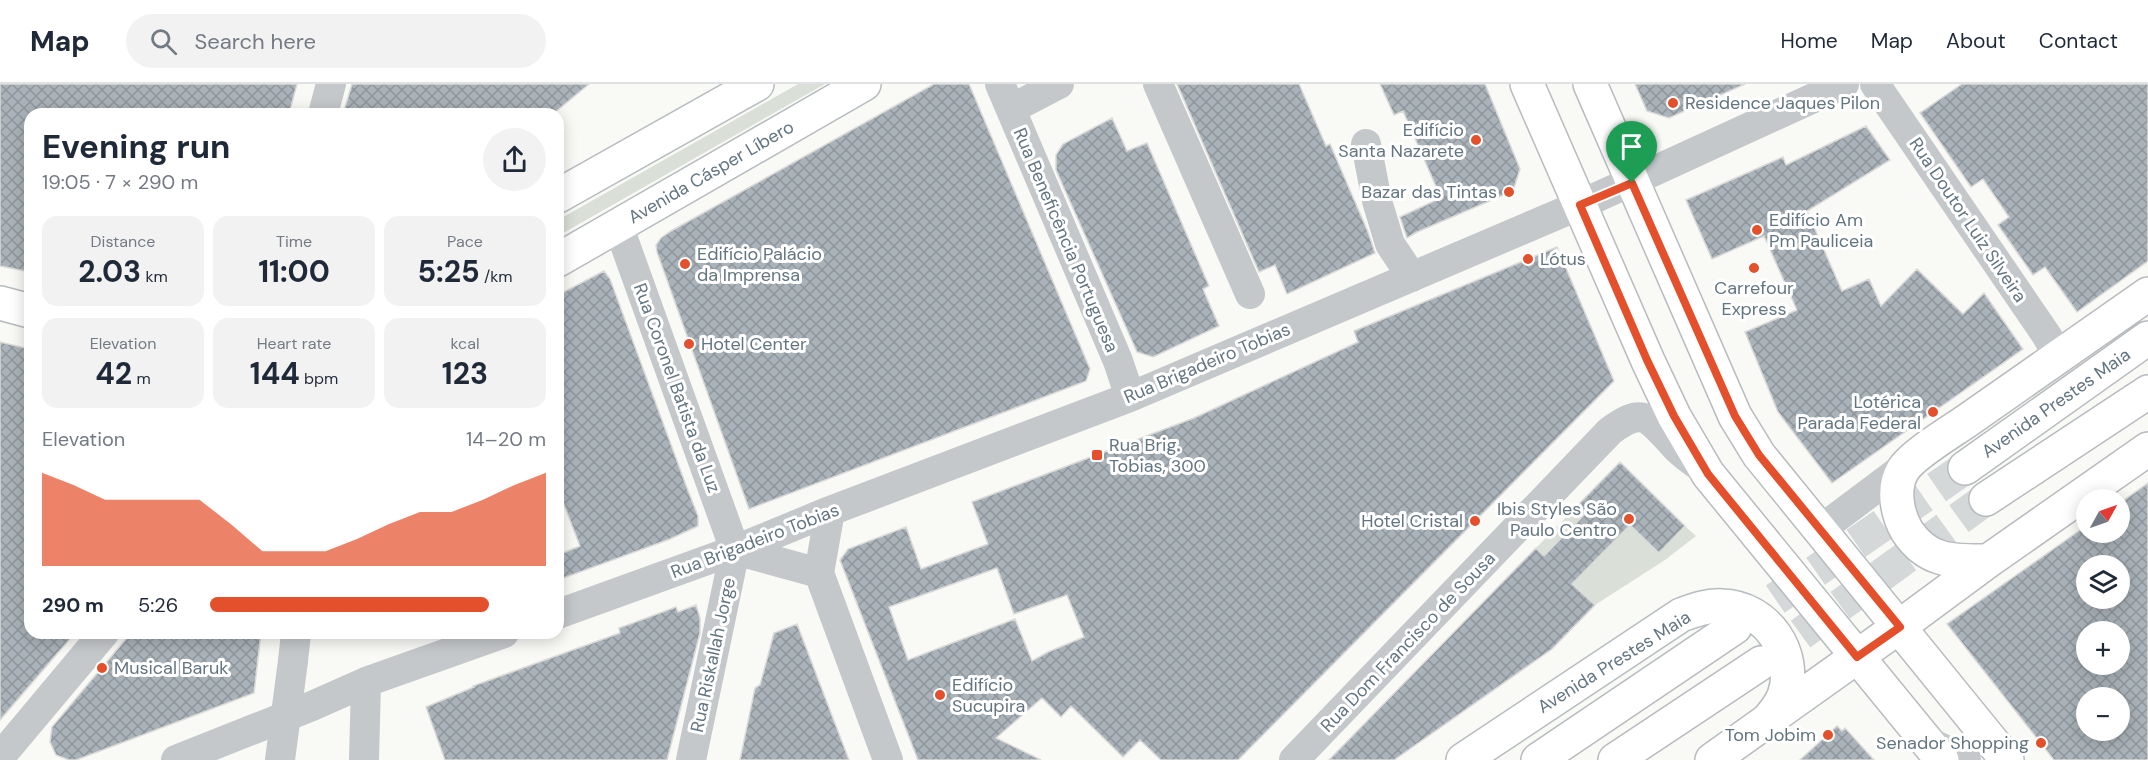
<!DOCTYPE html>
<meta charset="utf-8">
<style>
body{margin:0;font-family:"DM Sans",sans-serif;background:#f2f2f3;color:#1f2937;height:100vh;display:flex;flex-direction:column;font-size:22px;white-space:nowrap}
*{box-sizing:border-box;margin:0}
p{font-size:20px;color:#747a83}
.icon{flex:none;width:33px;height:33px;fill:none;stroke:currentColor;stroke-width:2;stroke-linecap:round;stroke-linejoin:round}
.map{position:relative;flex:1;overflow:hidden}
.panel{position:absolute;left:24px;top:24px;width:540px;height:531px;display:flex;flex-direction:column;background:#fff;border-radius:18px;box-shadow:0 3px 15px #0003}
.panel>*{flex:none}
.needle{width:39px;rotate:50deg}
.fabs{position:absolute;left:2076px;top:405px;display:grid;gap:12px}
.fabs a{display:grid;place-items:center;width:54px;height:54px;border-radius:50%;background:#fff;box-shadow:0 3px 15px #0003;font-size:30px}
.pin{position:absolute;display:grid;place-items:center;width:51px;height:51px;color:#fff;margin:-62px -26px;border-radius:50% 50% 50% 0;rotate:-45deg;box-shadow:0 0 6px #0007}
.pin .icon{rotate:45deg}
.round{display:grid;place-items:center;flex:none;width:63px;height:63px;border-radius:32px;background:#f2f2f3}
.headline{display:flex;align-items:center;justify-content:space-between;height:102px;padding:0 18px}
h1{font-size:33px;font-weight:700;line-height:45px}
.stats{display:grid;grid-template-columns:repeat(3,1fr);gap:9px;height:102px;padding:6px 18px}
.stats div{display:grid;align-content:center;border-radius:15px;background:#f2f2f3;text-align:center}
.stats b{font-size:30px;font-weight:700}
.stats small{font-size:16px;font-weight:400}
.stats p{font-size:16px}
.chart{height:168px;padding:12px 18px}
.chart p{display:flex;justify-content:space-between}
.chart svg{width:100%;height:108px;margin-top:6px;fill:#e4502b;opacity:.7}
ul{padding:0 18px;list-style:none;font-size:20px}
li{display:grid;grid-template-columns:96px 72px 1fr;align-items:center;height:45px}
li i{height:15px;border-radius:8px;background:#e4502b}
header{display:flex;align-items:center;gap:36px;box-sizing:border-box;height:84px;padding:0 30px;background:#fff;border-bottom:2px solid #e0e1e3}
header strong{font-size:28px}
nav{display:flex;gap:33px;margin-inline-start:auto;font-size:21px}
.search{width:420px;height:54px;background:#f2f2f3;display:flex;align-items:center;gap:15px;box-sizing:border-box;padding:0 21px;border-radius:33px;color:#747a83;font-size:22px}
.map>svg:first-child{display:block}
.green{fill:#dae0d7}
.building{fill:url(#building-cross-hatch);stroke:#dadad8;stroke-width:1.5;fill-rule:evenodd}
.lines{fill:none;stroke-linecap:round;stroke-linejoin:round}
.highway-tunnel{stroke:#d4d8d9;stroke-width:33;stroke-dasharray:33 16;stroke-linecap:butt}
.major-casing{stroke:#b7bcbf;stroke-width:36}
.highway-casing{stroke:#b7bbbe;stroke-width:36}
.minor{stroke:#c4c8cb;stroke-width:30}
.major{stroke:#fff;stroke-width:33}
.highway{stroke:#fff;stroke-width:33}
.minor-bridge{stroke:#c4c8cb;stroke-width:30}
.route-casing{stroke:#fff;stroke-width:12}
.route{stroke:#e4502b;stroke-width:8}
.poi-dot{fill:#e4502b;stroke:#fff;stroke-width:2}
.labels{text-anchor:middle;stroke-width:6;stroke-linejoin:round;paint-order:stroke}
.poi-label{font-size:18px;fill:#637581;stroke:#fff;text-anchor:start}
.street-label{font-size:18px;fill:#637581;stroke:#fff}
</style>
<header>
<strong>Map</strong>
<div class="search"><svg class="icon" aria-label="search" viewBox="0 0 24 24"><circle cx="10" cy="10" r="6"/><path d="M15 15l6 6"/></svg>Search here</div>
<nav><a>Home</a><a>Map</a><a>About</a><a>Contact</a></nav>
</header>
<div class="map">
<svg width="2148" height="676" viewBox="0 0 2148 676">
<defs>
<pattern id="building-cross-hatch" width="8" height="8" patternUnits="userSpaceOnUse" patternTransform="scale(1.5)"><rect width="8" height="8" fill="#aab3b9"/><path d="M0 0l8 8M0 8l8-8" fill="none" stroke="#8e969c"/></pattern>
</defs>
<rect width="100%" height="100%" fill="#f9f9f6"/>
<path class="green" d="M 798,0 L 825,0 L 558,152 L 558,136 Z
M 1578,421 L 1586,429 L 1630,441 L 1659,469 L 1685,442 L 1696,452 L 1665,476 L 1595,521 L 1536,464 Z"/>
<path class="building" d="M 0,0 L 297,0 L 289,30 L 30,30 L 30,188 L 0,182 Z
M 352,0 L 589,0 L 553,30 L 343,30 Z
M 934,0 L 969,0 L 1090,285 L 1086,297 L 749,425 L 657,168 L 656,161 L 661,154 L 671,147 Z
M 1177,0 L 1299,0 L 1326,62 L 1330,60 L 1368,148 L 1375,169 L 1287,210 L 1275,181 L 1259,188 Z
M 1380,0 L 1485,0 L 1520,85 L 1513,107 L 1417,148 L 1407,154 L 1400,133 L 1441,114 L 1403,27 L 1394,31 Z
M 1635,0 L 1745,0 L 1669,34 L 1647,27 Z
M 1962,0 L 2148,0 L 2148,177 L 2077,228 L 2045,183 L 2033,191 L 1998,141 L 2009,133 L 1983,95 L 1971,103 L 1920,29 Z
M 1112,34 L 1127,67 L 1147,59 L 1209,202 L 1203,205 L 1219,242 L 1153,273 L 1137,268 L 1056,86 L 1056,71 L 1063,60 Z
M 1866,42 L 1890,76 L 1807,127 L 1842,207 L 1869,195 L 1881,222 L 1917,185 L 1963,230 L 1984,209 L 2023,265 L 1832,399 L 1778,328 L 1745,248 L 1797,226 L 1764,152 L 1712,175 L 1686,116 L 1783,73 L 1786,81 Z
M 1557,163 L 1614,297 L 1238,676 L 1161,676 L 1140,656 L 1123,673 L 1071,622 L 1061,633 L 1042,614 L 996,654 L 1041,676 L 918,676 L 840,476 L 848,465 L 906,443 L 921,485 L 988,460 L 972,418 L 1194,334 L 1358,258 L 1354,247 ZM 997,484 L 1014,530 L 1067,511 L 1084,553 L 1048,568 L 1032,577 L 1015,535 L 908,576 L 889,523 Z
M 604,187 L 610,195 L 687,404 L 698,432 L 698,442 L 670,455 L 558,496 L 558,471 L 580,462 L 558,405 L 558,211 Z
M 0,258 L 30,265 L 30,549 L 75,549 L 0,636 Z
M 1620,378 L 1685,442 L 1659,469 L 1630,441 L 1572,500 L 1595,521 L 1552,565 L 1394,676 L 1329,676 L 1536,464 L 1544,472 L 1586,429 L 1578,421 Z
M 2148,399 L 2148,676 L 2054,676 L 1947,540 L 2086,442 L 2086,448 L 2120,448 L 2120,419 ZM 2086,482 L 2120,482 L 2120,514 L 2086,514 ZM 2086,548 L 2120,548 L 2120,580 L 2086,580 ZM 2086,614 L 2120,614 L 2120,646 L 2086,646 Z
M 696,521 L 700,534 L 700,549 L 667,676 L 445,676 L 426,623 L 474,603 L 473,602 L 620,549 L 619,544 L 633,539 L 676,523 L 678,528 Z
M 797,540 L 849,676 L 740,676 L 755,604 L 760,601 L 774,549 Z
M 131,549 L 261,549 L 254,609 L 76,676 L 69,676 L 56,671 L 50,658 L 52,643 Z
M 1837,642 L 1842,647 L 1845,644 L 1874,676 L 1800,676 Z"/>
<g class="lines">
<path class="highway-tunnel" d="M 1735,543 L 1965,384
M 1761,579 L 1986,415"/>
<g class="major-casing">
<path id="major" d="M 1527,0 L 1648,277 L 1674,332 L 1708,390 L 1942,676
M 1590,0 L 1735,332 L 1759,371 L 2007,676
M 558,112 L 757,0
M 558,176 L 864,0
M 0,219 L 30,227
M 1463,676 L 1681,531 C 1694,526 1708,521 1722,522 C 1766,523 1799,569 1784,612 C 1779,624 1771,633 1762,642
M 1712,676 L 1900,542"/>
</g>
<g class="highway-casing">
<path id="highway" d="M 1965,384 L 2148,254
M 1986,415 L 2148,308
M 1988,477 C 1954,477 1928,479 1907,447 C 1897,430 1892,404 1903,386 C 1913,370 1951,348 1968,336 C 2028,294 2088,252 2148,210
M 1900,542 L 1988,477 L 2148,365
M 1538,676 L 1735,543
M 1615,676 L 1761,579"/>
</g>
<path class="minor" d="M 1000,0 L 1118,277 L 1130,313
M 1158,0 L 1250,210
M 1875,0 L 2047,252 L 2059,273
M 1011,25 L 1059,0
M 323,30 L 331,0
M 1366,60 L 1377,117 L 1390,160 L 1412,193
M 618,141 L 735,466
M 830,427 L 819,489 L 888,676
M 1820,446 L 1904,383
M 735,466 L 819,489
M 558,530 L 735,466 L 830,427 L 1130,313 L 1580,121 L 1844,0
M 293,577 L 296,549
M 1925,656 L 1966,676
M 0,673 L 104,549
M 176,676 L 312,622 L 366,598 L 504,549
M 364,676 L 366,598
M 691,676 L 735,466
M 1294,676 L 1610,347 C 1644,322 1648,334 1673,360 C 1680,369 1690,375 1699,382"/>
<use href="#major" class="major"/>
<use href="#highway" class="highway"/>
<path class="minor-bridge" d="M 280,676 L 293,577"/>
</g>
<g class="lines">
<g class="route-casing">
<path id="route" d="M 1632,99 L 1735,332 L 1759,371 L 1900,543 L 1857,573 L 1708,390 L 1674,332 L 1647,276 L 1580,121 Z"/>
</g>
<use href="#route" class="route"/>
</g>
<g class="poi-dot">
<circle cx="1673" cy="19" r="6"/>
<circle cx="1476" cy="56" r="6"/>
<circle cx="1509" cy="108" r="6"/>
<circle cx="1757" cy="146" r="6"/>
<circle cx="1528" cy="175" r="6"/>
<circle cx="685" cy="180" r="6"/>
<circle cx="1754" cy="184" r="6"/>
<circle cx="689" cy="260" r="6"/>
<circle cx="1933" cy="328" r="6"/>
<rect x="1091" y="365" width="12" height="12" rx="3"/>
<circle cx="1629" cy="435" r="6"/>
<circle cx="1475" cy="437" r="6"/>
<circle cx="102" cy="584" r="6"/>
<circle cx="940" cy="611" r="6"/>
<circle cx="1828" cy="651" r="6"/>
<circle cx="2041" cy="659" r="6"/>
</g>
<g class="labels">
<g class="poi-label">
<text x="1685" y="25">Residence Jaques Pilon</text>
<text x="1464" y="52" text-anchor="end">Edifício<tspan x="1464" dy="21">Santa Nazarete</tspan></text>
<text x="1497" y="114" text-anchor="end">Bazar das Tintas</text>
<text x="1769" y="142">Edifício Am<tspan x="1769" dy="21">Pm Pauliceia</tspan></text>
<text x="697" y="176">Edifício Palácio<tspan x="697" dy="21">da Imprensa</tspan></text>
<text x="1540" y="181">Lótus</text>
<text x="1754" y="210" text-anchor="middle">Carrefour<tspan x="1754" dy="21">Express</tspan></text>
<text x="701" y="266">Hotel Center</text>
<text x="1921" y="324" text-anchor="end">Lotérica<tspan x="1921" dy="21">Parada Federal</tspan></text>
<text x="1109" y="367">Rua Brig.<tspan x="1109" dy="21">Tobias, 300</tspan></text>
<text x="1617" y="431" text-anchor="end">Ibis Styles São<tspan x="1617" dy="21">Paulo Centro</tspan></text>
<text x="1463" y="443" text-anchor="end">Hotel Cristal</text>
<text x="114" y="590">Musical Baruk</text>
<text x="952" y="607">Edifício<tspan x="952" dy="21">Sucupira</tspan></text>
<text x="1816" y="657" text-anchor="end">Tom Jobim</text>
<text x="2029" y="665" text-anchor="end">Senador Shopping</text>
</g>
<g class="street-label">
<text transform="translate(711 88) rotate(-30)" y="6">Avenida Cásper Líbero</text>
<text transform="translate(1968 136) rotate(56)" y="6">Rua Doutor Luiz Silveira</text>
<text transform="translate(1066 156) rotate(67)" y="6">Rua Beneficência Portuguesa</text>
<text transform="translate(1207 279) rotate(-23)" y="6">Rua Brigadeiro Tobias</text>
<text transform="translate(677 304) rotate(70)" y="6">Rua Coronel Batista da Luz</text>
<text transform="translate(2056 319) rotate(-35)" y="6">Avenida Prestes Maia</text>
<text transform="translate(755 457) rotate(-21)" y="6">Rua Brigadeiro Tobias</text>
<text transform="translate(1408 558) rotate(-46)" y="6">Rua Dom Francisco de Sousa</text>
<text transform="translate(713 571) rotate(-78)" y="6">Rua Riskallah Jorge</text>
<text transform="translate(1614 578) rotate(-32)" y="6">Avenida Prestes Maia</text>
</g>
</g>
</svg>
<div class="fabs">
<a><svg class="needle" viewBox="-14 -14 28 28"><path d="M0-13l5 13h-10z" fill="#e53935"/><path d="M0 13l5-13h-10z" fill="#747a83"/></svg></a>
<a><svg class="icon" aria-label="layers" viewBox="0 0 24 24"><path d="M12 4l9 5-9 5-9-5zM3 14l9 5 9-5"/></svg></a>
<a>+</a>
<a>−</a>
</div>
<div class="pin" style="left:1632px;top:99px;background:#1e9e55"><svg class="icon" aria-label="arrive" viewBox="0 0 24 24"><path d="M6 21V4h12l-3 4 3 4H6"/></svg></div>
<section class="panel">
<div class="headline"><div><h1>Evening run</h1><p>19:05 · 7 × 290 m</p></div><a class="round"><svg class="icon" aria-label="share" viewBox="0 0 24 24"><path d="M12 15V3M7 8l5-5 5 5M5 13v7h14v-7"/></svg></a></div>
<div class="stats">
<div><p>Distance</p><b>2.03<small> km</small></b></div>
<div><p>Time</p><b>11:00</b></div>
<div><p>Pace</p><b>5:25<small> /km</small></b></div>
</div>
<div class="stats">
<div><p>Elevation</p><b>42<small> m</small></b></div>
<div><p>Heart rate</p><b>144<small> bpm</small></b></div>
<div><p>kcal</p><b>123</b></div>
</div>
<div class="chart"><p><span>Elevation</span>14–20 m</p>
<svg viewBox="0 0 160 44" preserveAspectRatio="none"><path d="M0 44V6L10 11L20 17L30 17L40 17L50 17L60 27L70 38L80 38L90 38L100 33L110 27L120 22L130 22L140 17L150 11L160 6V44z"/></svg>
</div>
<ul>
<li><b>290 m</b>5:26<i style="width:83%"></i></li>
</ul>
</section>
</div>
